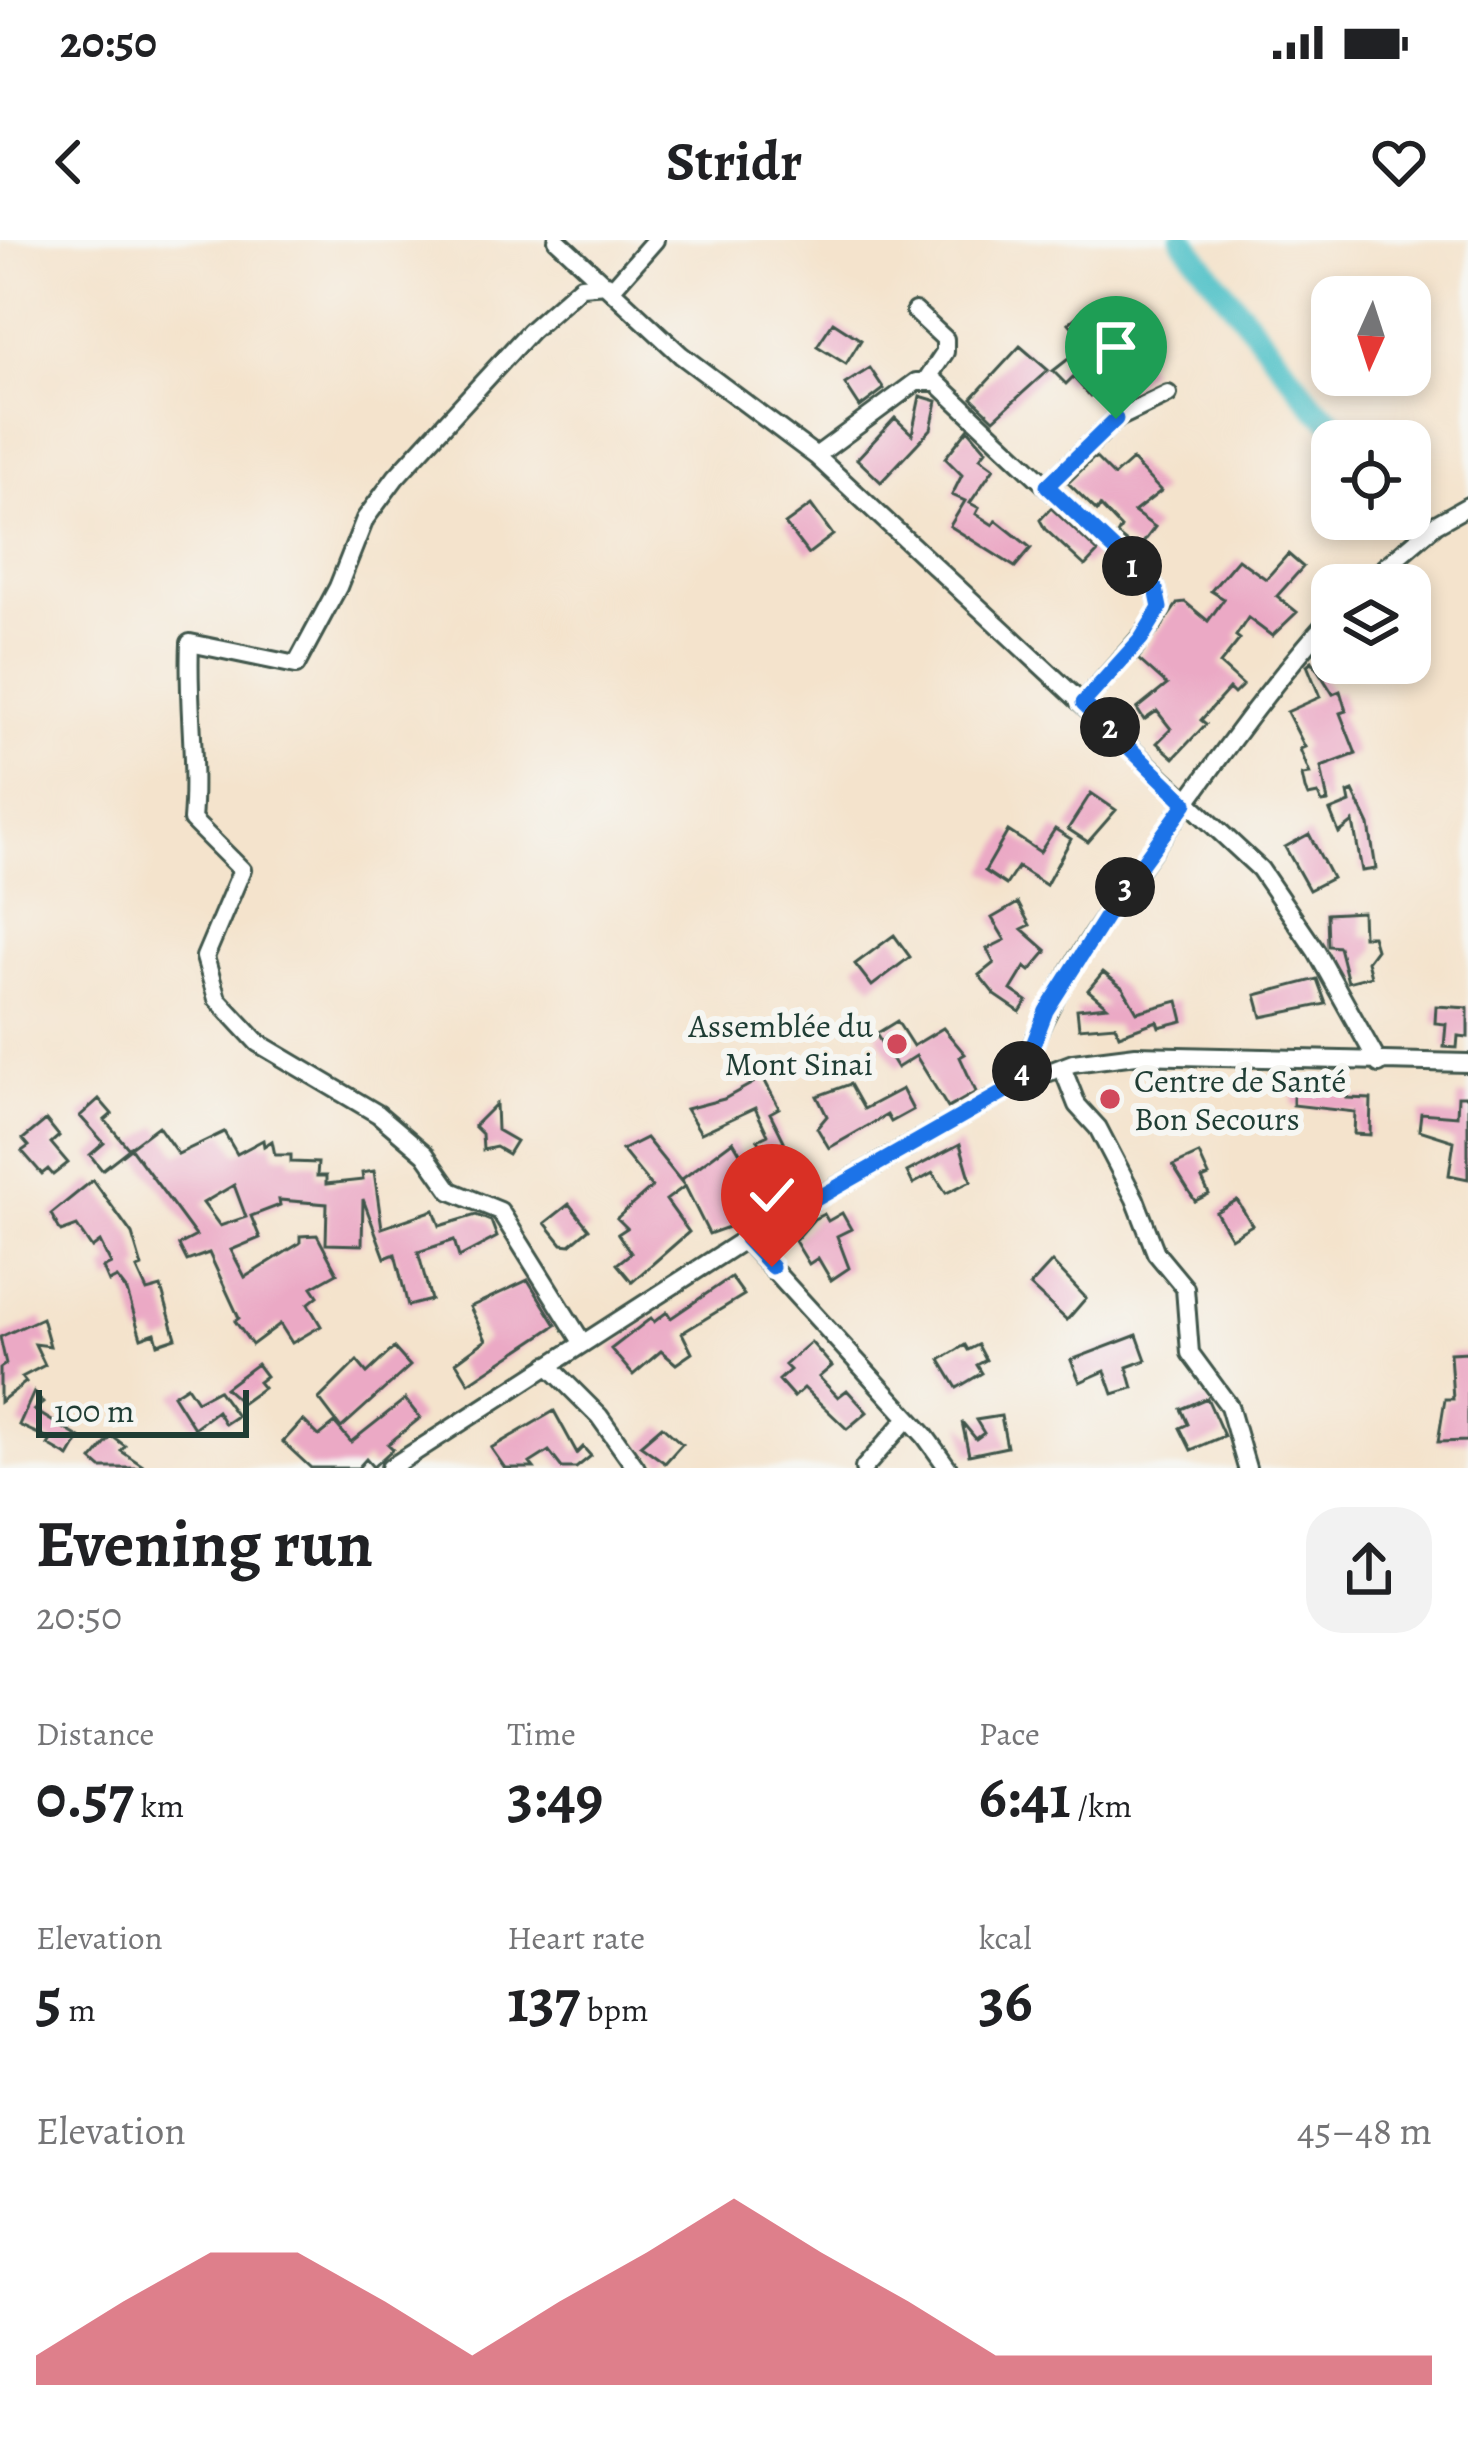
<!DOCTYPE html>
<meta charset="utf-8">
<style>
body{margin:0;font-family:Alegreya,serif;background:#f2f2f2;color:#202124;height:100vh;display:flex;flex-direction:column;font-size:45px;white-space:nowrap}
*{box-sizing:border-box;margin:0}
p{font-size:39px;color:#757577}
.icon{flex:none;width:66px;height:66px;fill:none;stroke:currentColor;stroke-width:2;stroke-linecap:round;stroke-linejoin:round}
.map{position:relative;height:1228px;overflow:hidden}
.side{display:flex;flex-direction:column;background:#fff;flex:1}
.side>*{flex:none}
.needle{width:78px;rotate:183deg}
.tools{position:absolute;left:1311px;top:36px;display:grid;gap:24px}
.tools a{display:grid;place-items:center;width:120px;height:120px;border-radius:24px;background:#fff;box-shadow:0 6px 18px #0003;font-size:60px}
.scale{position:absolute;left:36px;bottom:30px;width:213px;box-sizing:border-box;padding-left:12px;border:6px solid #1f3d34;border-top:0;font-size:33px;line-height:42px;white-space:nowrap;color:#1f3d34;-webkit-text-stroke:9px #f6f6f2;paint-order:stroke}
.pin{position:absolute;display:grid;place-items:center;width:102px;height:102px;color:#fff;margin:-123px -51px;border-radius:50% 50% 50% 0;rotate:-45deg;box-shadow:0 0 12px #0007}
.pin .icon{rotate:45deg}
.km{position:absolute;width:60px;height:60px;margin:-30px;border-radius:50%;background:#222;color:#fff;font-size:33px;line-height:60px;text-align:center}
.round{display:grid;place-items:center;flex:none;width:126px;height:126px;border-radius:36px;background:#f2f2f2}
.overview{display:flex;align-items:center;justify-content:space-between;height:204px;padding:0 36px}
h1{font-size:66px;font-weight:600;line-height:90px}
.stats{display:grid;grid-template-columns:repeat(3,1fr);gap:18px;height:204px;padding:12px 36px}
.stats div{display:grid;align-content:center}
.stats b{font-size:60px;font-weight:600}
.stats small{font-size:33px;font-weight:400}
.stats p{font-size:33px}
.chart{height:336px;padding:24px 36px}
.chart p{display:flex;justify-content:space-between}
.chart svg{width:100%;height:216px;margin-top:12px;fill:#d1495b;opacity:.7}
.status{display:flex;justify-content:space-between;align-items:center;height:84px;padding:0 60px;background:#fff;direction:ltr}
.status svg{height:33px;fill:currentColor}
header{display:flex;justify-content:space-between;align-items:center;height:156px;padding:0 36px;background:#fff;font-size:54px;font-weight:600}
.map>svg:first-child{display:block}
.lines{fill:none;stroke-linecap:round;stroke-linejoin:round}
.river{stroke:#55c3c9;stroke-width:24}
.building{fill:#eba9c5;fill-rule:evenodd}
.minor-casing{stroke:#3f564b;stroke-width:22}
.minor{stroke:#fff;stroke-width:16}
.route-casing{stroke:#fff;stroke-width:24}
.route{stroke:#1a73e8;stroke-width:15}
.poi-dot{fill:#d1495b;stroke:#f6f6f2;stroke-width:4.5}
.labels{text-anchor:middle;stroke-width:12;stroke-linejoin:round;paint-order:stroke}
.poi-label{font-size:33px;fill:#1f3d34;stroke:#f6f6f2;text-anchor:end}
</style>
<div class="status"><b>20:50</b><svg viewBox="0 0 49 12"><path d="M0 12V9h3v3zM5 12V6h3v6zM10 12V3h3v9zM15 12V0h3v12zM26 1h20v11H26zM47 4h2v5h-2z"/></svg></div>
<header><svg class="icon" aria-label="back" viewBox="0 0 24 24"><path d="M15 5l-7 7 7 7"/></svg>Stridr<svg class="icon" aria-label="heart" viewBox="0 0 24 24"><path d="M12 20l-8-8c-3-5 5-10 8-4 3-6 11-1 8 4z"/></svg></header>
<div class="map">
<svg width="1468" height="1228" viewBox="0 0 1468 1228">
<rect width="100%" height="100%" fill="#f6f6f2"/>
<filter id="ink" filterUnits="userSpaceOnUse"><feTurbulence type="fractalNoise" baseFrequency=".00833" numOctaves="2"/><feDisplacementMap in="SourceGraphic" scale="24" xChannelSelector="R" yChannelSelector="G"/><feConvolveMatrix kernelMatrix="1 2 1 2 8 2 1 2 1" color-interpolation-filters="sRGB"/></filter>
<filter id="wash" filterUnits="userSpaceOnUse"><feTurbulence type="fractalNoise" baseFrequency=".004" numOctaves="4" result="noise"/><feDisplacementMap in="SourceGraphic" scale="48" xChannelSelector="R" yChannelSelector="G"/><feGaussianBlur stdDeviation="2.7" result="paint"/><feColorMatrix in="noise" values="0 0 0 0 0 0 0 0 0 0 0 0 0 0 0 0 0 1.4 0 .05"/><feComposite in="paint" operator="in"/></filter>
<g filter="url(#wash)">
<rect width="100%" height="100%" fill="#f4e3cc"/>
<g class="lines">
<path class="river" d="M 1183,0 L 1316,168 L 1346,193"/>
</g>
<g id="blocks">
<path class="building" d="M 1092,63 L 1108,81 L 1085,102 L 1069,83 Z
M 833,82 L 861,100 L 846,124 L 817,106 Z
M 1020,106 L 1048,130 L 994,179 L 972,158 Z
M 1081,109 L 1107,140 L 1138,117 L 1150,129 L 1118,159 L 1104,145 L 1090,156 L 1073,137 L 1066,144 L 1053,131 Z
M 870,128 L 884,149 L 860,167 L 845,144 Z
M 920,156 L 937,161 L 931,189 L 881,242 L 857,219 L 895,178 L 912,194 Z
M 968,189 L 986,210 L 980,218 L 994,228 L 970,263 L 979,268 L 976,274 L 993,285 L 996,280 L 1031,308 L 1015,327 L 950,286 L 965,261 L 952,255 L 962,235 L 945,218 Z
M 1095,217 L 1114,236 L 1132,220 L 1161,251 L 1134,272 L 1155,287 L 1137,311 L 1117,295 L 1121,288 L 1100,266 L 1097,271 L 1068,243 Z
M 811,265 L 833,295 L 808,314 L 785,284 Z
M 1051,268 L 1098,312 L 1085,326 L 1045,289 L 1040,280 Z
M 1288,314 L 1303,327 L 1277,356 L 1297,372 L 1272,396 L 1248,378 L 1236,396 L 1240,399 L 1220,424 L 1243,445 L 1234,454 L 1229,449 L 1201,480 L 1206,484 L 1174,518 L 1157,503 L 1171,489 L 1157,471 L 1144,480 L 1137,469 L 1167,445 L 1138,419 L 1178,363 L 1185,362 L 1208,381 L 1224,359 L 1211,351 L 1238,319 L 1266,339 Z
M 1312,421 L 1333,454 L 1340,451 L 1346,471 L 1340,473 L 1356,514 L 1321,527 L 1328,562 L 1322,563 L 1318,554 L 1308,556 L 1305,549 L 1302,535 L 1310,534 L 1300,509 L 1305,507 L 1287,472 L 1320,457 L 1307,425 Z
M 1353,551 L 1369,585 L 1376,629 L 1362,631 L 1353,582 L 1339,593 L 1330,571 L 1350,563 L 1348,553 Z
M 1091,553 L 1116,570 L 1088,602 L 1068,589 Z
M 1055,589 L 1071,599 L 1046,645 L 1018,627 L 1006,645 L 985,631 L 1008,591 L 1040,612 Z
M 1309,594 L 1332,638 L 1309,650 L 1285,607 Z
M 1018,663 L 1030,685 L 1022,689 L 1047,711 L 1030,731 L 1025,727 L 1011,750 L 1027,761 L 1020,772 L 995,755 L 979,735 L 994,723 L 987,709 L 1005,700 L 992,678 Z
M 1362,672 L 1363,696 L 1372,696 L 1376,709 L 1367,721 L 1371,736 L 1348,742 L 1339,707 L 1328,706 L 1327,674 Z
M 894,695 L 910,717 L 872,746 L 855,724 Z
M 1103,732 L 1123,748 L 1137,772 L 1178,761 L 1183,781 L 1159,787 L 1157,781 L 1119,795 L 1115,785 L 1079,788 L 1077,769 L 1107,766 L 1088,750 Z
M 1317,739 L 1326,764 L 1262,777 L 1256,755 Z
M 1436,766 L 1468,768 L 1468,797 L 1458,796 L 1457,808 L 1444,807 L 1446,784 L 1435,783 Z
M 897,781 L 913,806 L 943,788 L 965,814 L 960,817 L 976,852 L 948,868 L 916,816 L 897,828 L 876,794 Z
M 757,826 L 779,868 L 770,873 L 784,901 L 764,911 L 758,900 L 768,895 L 755,868 L 701,893 L 686,869 L 724,859 L 753,843 L 746,831 Z
M 1293,841 L 1321,841 L 1321,846 L 1348,848 L 1347,858 L 1371,859 L 1370,895 L 1354,894 L 1355,872 L 1293,865 Z
M 850,844 L 864,869 L 902,849 L 913,870 L 891,882 L 887,875 L 829,908 L 817,888 L 827,876 L 817,856 Z
M 1458,856 L 1468,856 L 1468,939 L 1449,935 L 1454,901 L 1419,890 L 1421,873 L 1457,876 Z
M 99,859 L 112,874 L 105,880 L 129,909 L 102,930 L 90,915 L 104,903 L 80,876 Z
M 496,864 L 497,890 L 516,901 L 508,914 L 496,907 L 483,910 L 482,894 L 474,886 Z
M 46,880 L 59,896 L 51,903 L 68,923 L 53,935 L 48,929 L 42,934 L 22,911 L 29,906 L 23,899 Z
M 158,886 L 178,914 L 224,892 L 237,914 L 263,900 L 264,906 L 272,901 L 275,915 L 291,915 L 291,922 L 318,923 L 317,936 L 326,936 L 326,944 L 363,940 L 362,933 L 374,931 L 382,988 L 434,970 L 440,986 L 476,975 L 491,981 L 497,997 L 459,1017 L 454,1000 L 418,1012 L 431,1060 L 408,1066 L 395,1014 L 385,1018 L 363,959 L 362,1005 L 326,1004 L 327,964 L 279,960 L 280,965 L 251,976 L 260,998 L 231,1010 L 245,1037 L 300,1003 L 300,996 L 317,995 L 337,1033 L 312,1047 L 318,1056 L 308,1064 L 321,1086 L 292,1103 L 280,1084 L 252,1105 L 235,1081 L 239,1078 L 209,1013 L 187,1021 L 179,1005 L 196,996 L 130,907 ZM 234,945 L 246,977 L 220,986 L 203,963 Z
M 646,898 L 684,945 L 682,939 L 733,901 L 748,926 L 740,930 L 753,948 L 745,954 L 757,974 L 733,990 L 731,986 L 709,994 L 685,946 L 666,960 L 689,992 L 632,1042 L 617,1024 L 631,1013 L 618,994 L 627,988 L 617,978 L 652,947 L 622,910 Z
M 960,904 L 971,941 L 946,953 L 933,933 L 913,944 L 907,932 Z
M 1199,914 L 1209,936 L 1202,939 L 1209,954 L 1195,961 L 1173,926 Z
M 93,940 L 132,994 L 142,1027 L 137,1029 L 147,1051 L 161,1047 L 176,1098 L 158,1104 L 155,1093 L 141,1098 L 127,1051 L 117,1038 L 109,1042 L 103,1028 L 111,1024 L 100,1002 L 92,1008 L 77,986 L 61,992 L 51,974 Z
M 1237,960 L 1252,985 L 1231,998 L 1216,972 Z
M 569,964 L 589,989 L 570,1005 L 562,1004 L 545,983 Z
M 842,973 L 851,989 L 837,996 L 849,1028 L 831,1040 L 818,1018 L 809,1024 L 795,1001 L 814,979 L 824,974 L 828,981 Z
M 1052,1022 L 1086,1058 L 1067,1080 L 1030,1046 Z
M 731,1037 L 744,1055 L 682,1093 L 692,1113 L 676,1124 L 661,1111 L 633,1135 L 611,1109 L 651,1078 L 654,1082 L 667,1072 L 671,1078 Z
M 528,1040 L 556,1085 L 469,1143 L 456,1122 L 486,1100 L 470,1067 Z
M 42,1078 L 50,1106 L 35,1104 L 45,1125 L 22,1137 L 26,1142 L 0,1162 L 0,1128 L 6,1124 L 0,1097 Z
M 1137,1095 L 1146,1120 L 1127,1127 L 1133,1148 L 1113,1154 L 1105,1131 L 1080,1142 L 1071,1120 Z
M 811,1102 L 832,1126 L 819,1137 L 838,1157 L 847,1150 L 867,1172 L 847,1189 L 804,1148 L 794,1157 L 779,1140 L 790,1130 L 785,1125 Z
M 965,1105 L 968,1110 L 978,1105 L 986,1120 L 977,1125 L 982,1133 L 957,1148 L 940,1120 Z
M 394,1108 L 410,1126 L 341,1188 L 319,1159 L 357,1121 L 367,1133 Z
M 1468,1112 L 1468,1201 L 1438,1202 L 1445,1159 L 1453,1159 L 1450,1113 Z
M 257,1124 L 266,1136 L 258,1142 L 263,1148 L 242,1163 L 225,1148 Z
M 187,1146 L 197,1161 L 218,1150 L 237,1176 L 225,1184 L 217,1171 L 194,1188 L 173,1155 Z
M 34,1152 L 43,1163 L 34,1170 L 80,1198 L 69,1217 L 48,1205 L 51,1200 L 19,1185 Z
M 1207,1158 L 1224,1196 L 1191,1210 L 1180,1188 L 1188,1184 L 1181,1169 Z
M 405,1159 L 420,1178 L 388,1204 L 393,1209 L 373,1227 L 366,1219 L 358,1228 L 311,1228 L 283,1202 L 303,1180 L 319,1196 L 335,1183 L 351,1202 Z
M 554,1171 L 577,1213 L 583,1207 L 591,1216 L 576,1228 L 562,1228 L 549,1211 L 530,1223 L 534,1228 L 505,1228 L 491,1208 Z
M 1001,1176 L 1007,1207 L 969,1215 L 962,1182 L 976,1199 L 984,1193 L 976,1180 Z
M 662,1186 L 682,1204 L 665,1223 L 640,1205 Z
M 112,1196 L 125,1206 L 121,1211 L 146,1228 L 101,1228 L 92,1220 Z"/>
</g>
</g>
<g filter="url(#ink)">
<use href="#blocks" fill-opacity="0" stroke="#3f564b" stroke-width="3"/>
<g class="lines">
<g class="minor-casing">
<path id="minor" d="M 557,0 L 681,115 L 816,216 L 1260,629 L 1316,711 L 1379,824
M 612,49 L 655,0
M 915,71 L 945,99 L 945,112 L 927,139
M 816,216 L 916,142 L 936,142 L 1156,349 L 1160,368 L 1154,382 L 1083,463
M 1047,246 L 1116,179 L 1168,154
M 1364,345 L 1436,284 L 1468,266
M 1062,827 L 1077,865 L 1098,888 L 1135,959 L 1156,1013 L 1185,1048 L 1190,1113 L 1229,1166 L 1247,1228
M 1018,844 C 1050,741 1123,653 1184,566 C 1231,501 1278,436 1332,376
M 745,999 L 925,1196 L 948,1228
M 582,1102 L 500,971 L 451,951 L 425,914 L 378,874 L 258,803 L 217,759 L 205,717 L 242,630 L 192,580 C 197,521 187,462 190,403 L 296,425 L 338,347 L 365,279 L 396,237 L 530,91 L 581,46 L 607,44
M 548,1125 L 599,1176 L 636,1228
M 390,1228 L 745,999 L 1018,844 L 1073,823 L 1136,815 L 1468,823
M 864,1228 L 908,1178"/>
</g>
<use href="#minor" class="minor"/>
</g>
</g>
<g class="lines" filter="url(#ink)">
<g class="route-casing">
<path id="route" d="M 772,1027 L 746,999 L 1018,844 L 1046,771 L 1124,648 L 1186,563 L 1083,463 L 1141,399 L 1160,368 L 1156,349 L 1047,246 L 1116,179"/>
</g>
<use href="#route" class="route"/>
</g>
<g class="poi-dot">
<circle cx="897" cy="804" r="12"/>
<circle cx="1110" cy="859" r="12"/>
</g>
<g class="labels">
<g class="poi-label">
<text x="873" y="797">Assemblée du<tspan x="873" dy="38">Mont Sinai</tspan></text>
<text x="1134" y="852" text-anchor="start">Centre de Santé<tspan x="1134" dy="38">Bon Secours</tspan></text>
</g>
</g>
</svg>
<div class="tools">
<a><svg class="needle" viewBox="-14 -14 28 28"><path d="M0-13l5 13h-10z" fill="#e53935"/><path d="M0 13l5-13h-10z" fill="#757577"/></svg></a>
<a><svg class="icon" aria-label="locate" viewBox="0 0 24 24"><circle cx="12" cy="12" r="6"/><path d="M12 2v4M12 18v4M2 12h4M18 12h4"/></svg></a>
<a><svg class="icon" aria-label="layers" viewBox="0 0 24 24"><path d="M12 4l9 5-9 5-9-5zM3 14l9 5 9-5"/></svg></a>
</div>
<div class="scale">100 m</div>
<div class="pin" style="left:1116px;top:179px;background:#1e9e55"><svg class="icon" aria-label="arrive" viewBox="0 0 24 24"><path d="M6 21V4h12l-3 4 3 4H6"/></svg></div>
<div class="pin" style="left:772px;top:1027px;background:#d93025"><svg class="icon" aria-label="check" viewBox="0 0 24 24"><path d="M5 12l5 5 9-10"/></svg></div>
<b class="km" style="left:1132px;top:326px">1</b>
<b class="km" style="left:1110px;top:487px">2</b>
<b class="km" style="left:1125px;top:647px">3</b>
<b class="km" style="left:1022px;top:831px">4</b>
</div>
<section class="side">
<div class="overview"><div><h1>Evening run</h1><p>20:50</p></div><a class="round"><svg class="icon" aria-label="share" viewBox="0 0 24 24"><path d="M12 15V3M7 8l5-5 5 5M5 13v7h14v-7"/></svg></a></div>
<div class="stats">
<div><p>Distance</p><b>0.57<small> km</small></b></div>
<div><p>Time</p><b>3:49</b></div>
<div><p>Pace</p><b>6:41<small> /km</small></b></div>
</div>
<div class="stats">
<div><p>Elevation</p><b>5<small> m</small></b></div>
<div><p>Heart rate</p><b>137<small> bpm</small></b></div>
<div><p>kcal</p><b>36</b></div>
</div>
<div class="chart"><p><span>Elevation</span>45–48 m</p>
<svg viewBox="0 0 160 44" preserveAspectRatio="none"><path d="M0 44V38L10 27L20 17L30 17L40 27L50 38L60 27L70 17L80 6L90 17L100 27L110 38L120 38L130 38L140 38L150 38L160 38V44z"/></svg>
</div>
</section>
